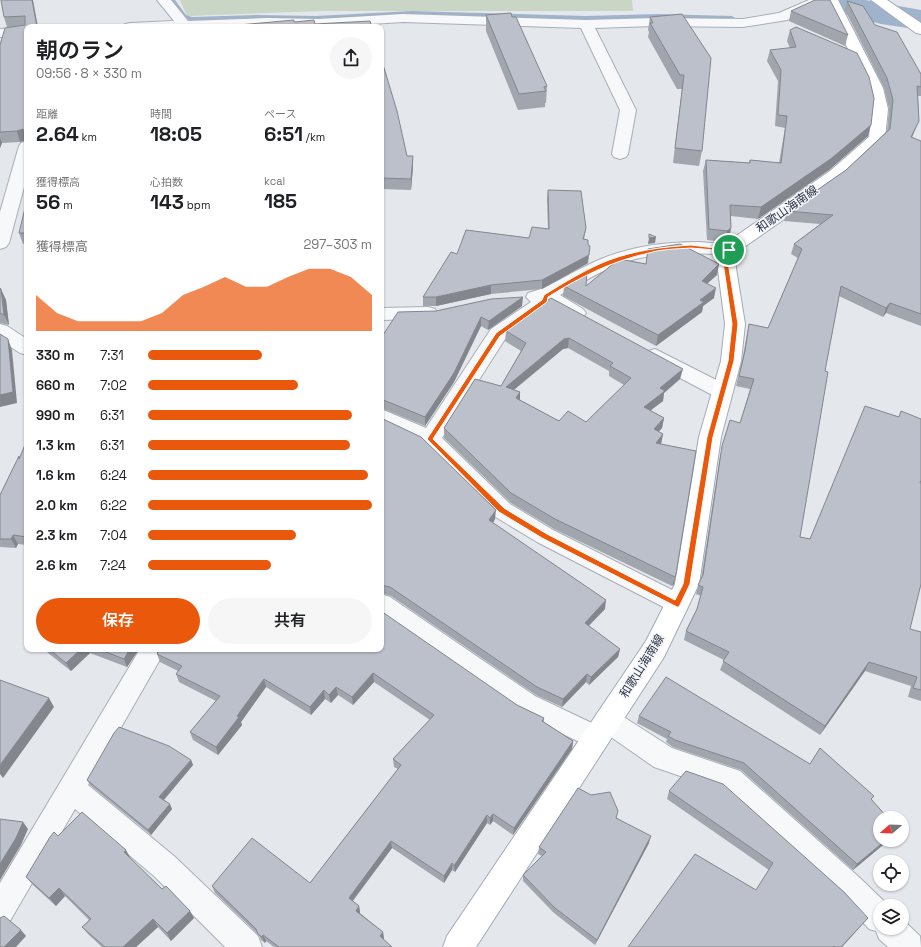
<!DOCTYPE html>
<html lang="ja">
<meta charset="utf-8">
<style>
body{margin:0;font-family:"Space Grotesk","Noto Sans JP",sans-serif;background:#f6f6f6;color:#202124;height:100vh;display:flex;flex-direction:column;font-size:15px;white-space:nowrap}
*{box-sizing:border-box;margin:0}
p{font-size:13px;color:#757577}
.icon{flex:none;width:22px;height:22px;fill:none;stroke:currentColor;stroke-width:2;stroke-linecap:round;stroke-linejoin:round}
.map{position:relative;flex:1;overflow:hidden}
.drawer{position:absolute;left:24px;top:24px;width:360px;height:628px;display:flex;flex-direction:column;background:#fff;border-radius:8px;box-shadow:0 1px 3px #0004}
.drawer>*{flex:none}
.needle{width:26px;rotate:251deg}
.buttons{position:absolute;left:873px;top:811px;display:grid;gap:8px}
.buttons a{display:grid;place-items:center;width:36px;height:36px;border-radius:50%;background:#fff;box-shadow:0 1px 3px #0004;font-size:20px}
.pin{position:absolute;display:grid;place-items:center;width:34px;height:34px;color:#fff;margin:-17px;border:2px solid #fff;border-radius:50%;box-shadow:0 1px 4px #0007}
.round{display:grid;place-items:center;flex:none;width:42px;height:42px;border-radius:21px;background:#f6f6f6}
.headline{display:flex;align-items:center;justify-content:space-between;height:68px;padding:0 12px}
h1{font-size:22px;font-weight:600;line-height:30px}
.metrics{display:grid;grid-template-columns:repeat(3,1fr);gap:6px;height:68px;padding:4px 12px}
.metrics div{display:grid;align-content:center}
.metrics b{font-size:20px;font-weight:600}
.metrics small{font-size:11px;font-weight:400}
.metrics p{font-size:11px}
.chart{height:112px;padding:8px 12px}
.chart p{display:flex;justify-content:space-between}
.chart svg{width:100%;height:72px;margin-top:4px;fill:#ea580c;opacity:.7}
.button{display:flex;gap:8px;margin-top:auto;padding:8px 12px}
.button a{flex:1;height:46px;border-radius:24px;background:#ea580c;color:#fff;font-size:16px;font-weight:600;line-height:46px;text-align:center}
.button a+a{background:#f6f6f6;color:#202124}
ul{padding:0 12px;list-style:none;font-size:13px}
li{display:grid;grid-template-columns:64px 48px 1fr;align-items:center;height:30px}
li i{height:10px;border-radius:5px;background:#ea580c}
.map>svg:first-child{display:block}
.green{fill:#c9d6c5}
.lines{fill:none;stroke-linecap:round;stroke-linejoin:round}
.stream{fill:#9fb4cc;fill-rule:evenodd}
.river{fill:#9fb4cc;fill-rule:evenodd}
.minor-casing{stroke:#a9aeb7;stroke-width:2}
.major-casing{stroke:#a3abb8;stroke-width:2}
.minor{fill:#f7f8fa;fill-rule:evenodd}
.major{fill:#fff;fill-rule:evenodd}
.wall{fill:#a1a5ae;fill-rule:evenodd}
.shaded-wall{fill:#83868d}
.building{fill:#bbc0ca;stroke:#83868d;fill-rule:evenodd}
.route{fill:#ea580c;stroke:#fff;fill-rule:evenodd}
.labels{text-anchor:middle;stroke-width:3;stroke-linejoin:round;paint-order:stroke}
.street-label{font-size:12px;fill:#2b3445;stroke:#f4f6f9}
</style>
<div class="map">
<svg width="921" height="947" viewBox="0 0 921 947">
<rect width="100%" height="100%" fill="#e4e7ec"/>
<path class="green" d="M 180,0 L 632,0 L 633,11 L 323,11 L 187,16 Z"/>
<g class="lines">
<path class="stream" d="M 169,0 L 175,0 L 186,15 L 192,17 L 257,15 L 316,16 L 412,11 L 586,16 L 658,14 L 732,16 L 735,18 L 732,20 L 658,18 L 586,20 L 412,15 L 316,20 L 257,19 L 191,21 L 182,17 Z
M 839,2 L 850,5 L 847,7 L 837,5 L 837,3 Z"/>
<path class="river" d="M 828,0 L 865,0 L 921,10 L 921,30 L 881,24 L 836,12 Z"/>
<g class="minor-casing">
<path id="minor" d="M 157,0 L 171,0 L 188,21 L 267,18 L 318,19 L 403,14 L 586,20 L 655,18 L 743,19 L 779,13 L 809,0 L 827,0 L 825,3 L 787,20 L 743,27 L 655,26 L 595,28 L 636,110 L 628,154 L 626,157 L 620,159 L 614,157 L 612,154 L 620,110 L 581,28 L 403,22 L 322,27 L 123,27 L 125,24 L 130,23 L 174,21 Z
M 27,27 L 27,35 L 0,37 L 0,29 Z
M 27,141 L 27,176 L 9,243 L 6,247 L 0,249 L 0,212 L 19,146 L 21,143 Z
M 699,242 L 735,245 L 738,249 L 735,253 L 729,255 C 692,252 652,251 617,265 C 596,273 579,285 560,295 L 583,309 L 586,313 L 583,317 C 570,321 561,313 550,307 L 505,339 L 442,438 L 510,504 L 553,530 L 686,597 L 689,604 L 686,611 L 677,614 L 537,542 L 494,516 L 422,445 L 381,426 L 381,409 L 426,428 L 491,329 L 531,302 L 526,297 L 528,293 C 551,287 570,273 592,263 C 625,247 662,242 699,242 Z
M 428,307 L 435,309 L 438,313 L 435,317 L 428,319 L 381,320 L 381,308 Z
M 0,324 L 7,326 L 27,339 L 27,355 L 20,353 L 0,340 Z
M 655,349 L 730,387 L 733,392 L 730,397 L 723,399 L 716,397 L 648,361 L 645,356 L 648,351 Z
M 381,594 L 390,597 L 535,696 L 596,725 L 594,720 L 598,712 L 607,708 L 616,712 L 672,748 L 740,771 L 860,878 L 889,906 L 880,906 L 880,928 L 902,928 L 902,919 L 920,936 L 921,947 L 888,947 L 879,939 L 876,931 L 869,929 L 840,898 L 721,790 L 654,767 L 608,735 L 609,738 L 605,747 L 596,750 L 517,712 L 381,617 Z
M 140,649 L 166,649 L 88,785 L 174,856 L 258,936 L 262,947 L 225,947 L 154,876 L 75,809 L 10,921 L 0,926 L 0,883 Z"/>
</g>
<g class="major-casing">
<path id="major" d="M 824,0 L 838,0 L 883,88 L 888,109 L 885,138 L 842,179 L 737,252 L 735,262 L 745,324 L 741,361 L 721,437 L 699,584 L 664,657 L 476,947 L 443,947 L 447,936 L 646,641 L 675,584 L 699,437 L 721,361 L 725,324 L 717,262 L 723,245 L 830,171 L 869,137 L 872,109 L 867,88 Z
M 871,0 L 887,0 L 921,23 L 921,34 L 916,33 Z"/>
</g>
<use href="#minor" class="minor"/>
<use href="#major" class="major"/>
</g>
<path class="wall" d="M 33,0 L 27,27 L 27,140 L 20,142 L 2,143 L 0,148 L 0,45 L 14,27 L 7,27 L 4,17 Z
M 847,1 L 875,25 L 921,74 L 921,96 L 918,96 L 919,121 L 915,130 L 912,138 L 921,141 L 921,326 L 886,313 L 883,317 L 839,296 L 825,371 L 800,537 L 810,539 L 920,483 L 910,629 L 921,632 L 921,701 L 908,697 L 911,686 L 865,671 L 820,735 L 720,670 L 724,660 L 684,640 L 686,631 L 697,609 L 701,596 L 696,594 L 698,585 L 701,579 L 720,456 L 730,420 L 740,423 L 750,389 L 736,386 L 742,361 L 747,334 L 749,324 L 768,328 L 798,258 L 791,254 L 794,244 L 820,224 L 784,221 L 787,211 L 846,170 L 887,131 L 889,109 L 884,88 L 845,10 Z
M 791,11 L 848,35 L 845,46 L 789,21 Z
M 682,14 L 702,151 L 699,166 L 673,163 L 682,89 L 677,89 L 648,37 L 649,32 L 648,30 L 650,17 Z
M 486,15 L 547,86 L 546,103 L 545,103 L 545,107 L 518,110 L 486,31 Z
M 790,30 L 868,136 L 829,170 L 758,219 L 731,216 L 731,228 L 729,239 L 724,242 L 707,240 L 703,171 L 706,160 L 749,163 L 750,160 L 779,163 L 785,128 L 775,126 L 778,81 L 767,61 L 770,50 L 790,48 L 787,41 Z
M 381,58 L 407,156 L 413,167 L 411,190 L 381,189 Z
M 548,190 L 586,228 L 584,240 L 588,245 L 588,263 L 542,289 L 491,294 L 436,306 L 423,306 L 423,297 L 457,254 L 529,238 L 548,229 L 547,198 Z
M 27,208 L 27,244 L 23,244 L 19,233 Z
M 648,249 L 719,264 L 717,275 L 707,283 L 714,298 L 703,306 L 702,312 L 656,346 L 563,296 L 564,286 L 586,286 L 646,264 Z
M 0,288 L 6,300 L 9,325 L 0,323 Z
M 551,298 L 680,379 L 664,393 L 663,401 L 650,410 L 664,418 L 662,428 L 658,432 L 663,434 L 661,444 L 676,574 L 674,584 L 672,586 L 554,529 L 511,503 L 444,438 L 444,428 L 501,386 L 521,351 L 505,341 L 506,331 ZM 568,348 L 609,371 L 609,376 L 624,385 L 586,422 L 559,421 L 520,400 L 520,392 L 514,390 L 563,349 Z
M 522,306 L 488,330 L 481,326 L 454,382 L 425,426 L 381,408 L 381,335 L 383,335 L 436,311 Z
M 381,418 L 495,519 L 493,523 L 605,609 L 589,626 L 620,649 L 618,657 L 589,685 L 586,682 L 562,707 L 536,695 L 391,596 L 381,593 Z
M 27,440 L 27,545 L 18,544 L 16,548 L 0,547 L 0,495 L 19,456 L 20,458 Z
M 45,649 L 139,649 L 127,667 L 90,653 L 71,671 L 48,653 Z
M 381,649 L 517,705 L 544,718 L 544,722 L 573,741 L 572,749 L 513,835 L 493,821 L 490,825 L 487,823 L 455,872 L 452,870 L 444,883 L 392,848 L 353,901 L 359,906 L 360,912 L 360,913 L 383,932 L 384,939 L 384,940 L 392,947 L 274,947 L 266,941 L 265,943 L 261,940 L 259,935 L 215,893 L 212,886 L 310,883 L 398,769 L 394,767 L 393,759 L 430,720 L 374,682 L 353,705 L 338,695 L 331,703 L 325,699 L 311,715 L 266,687 L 241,722 L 242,725 L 218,755 L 193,740 L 190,732 L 216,701 L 179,682 L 176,674 L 178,671 L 160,662 L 157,654 Z
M 639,716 L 810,764 L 874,796 L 871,800 L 880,840 L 889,840 L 853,870 L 741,770 L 673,747 L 666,742 L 667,739 L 637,723 Z
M 191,760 L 193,765 L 164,800 L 172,809 L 151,835 L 90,785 L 87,780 Z
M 669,791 L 868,918 L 842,947 L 628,947 L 756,890 L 769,870 L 667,799 Z
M 617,818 L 649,843 L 595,945 L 554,913 L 523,881 L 523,875 L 542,856 L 538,854 L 539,847 Z
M 58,836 L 131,859 L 162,889 L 194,918 L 171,941 L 158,927 L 136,947 L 102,947 L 88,934 L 82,927 L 89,920 L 65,896 L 56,906 L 33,885 L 26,877 Z"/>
<path class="shaded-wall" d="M 32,0 L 33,0 L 38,27 L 37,27 Z
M 919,121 L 915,130 L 907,147 L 911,137 Z
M 871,125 L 868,136 L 829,170 L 758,219 L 761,207 Z
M 23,129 L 27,140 L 20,142 L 17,131 Z
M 0,138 L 2,143 L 0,148 Z
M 413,156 L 413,167 L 411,190 L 411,179 Z
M 731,228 L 729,239 L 724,242 L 727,231 Z
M 656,237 L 655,243 L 648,244 L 649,238 Z
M 589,255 L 588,263 L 542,289 L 542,280 Z
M 719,264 L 717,275 L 699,291 L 702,281 Z
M 491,285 L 491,294 L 436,306 L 436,297 Z
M 716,288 L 714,298 L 703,306 L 702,312 L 656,346 L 658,335 L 700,300 Z
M 1,289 L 6,300 L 9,325 L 4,315 Z
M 523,297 L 522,306 L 488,330 L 489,321 Z
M 890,303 L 886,313 L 883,317 L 886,308 Z
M 481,317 L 481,326 L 454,382 L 425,426 L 425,417 Z
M 569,338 L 568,348 L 563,349 L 505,397 L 506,387 L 564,339 Z
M 8,339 L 12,350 L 17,403 L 0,407 L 0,395 Z
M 683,369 L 680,379 L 664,393 L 663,401 L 642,417 L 644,407 L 660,388 Z
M 520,392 L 520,402 L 516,398 Z
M 664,418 L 662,428 L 652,439 L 654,429 Z
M 663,434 L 661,444 L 656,443 Z
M 496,510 L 495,519 L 489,529 L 489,520 Z
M 13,535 L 18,544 L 16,548 L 11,539 Z
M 676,574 L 674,584 L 672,586 Z
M 606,600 L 605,609 L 583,631 L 585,623 Z
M 81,649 L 88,649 L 90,653 L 71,671 L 66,663 Z
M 130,649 L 139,649 L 127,667 L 124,659 Z
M 620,649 L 618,657 L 589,685 L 591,677 Z
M 869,662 L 865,671 L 820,735 L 825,726 Z
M 373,673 L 374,682 L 353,705 L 352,697 Z
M 587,674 L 586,682 L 562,707 L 563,699 Z
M 264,679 L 266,687 L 241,722 L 242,725 L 218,755 L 216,747 L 237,716 Z
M 336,687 L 338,695 L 331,703 L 329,695 Z
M 324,690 L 325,699 L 311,715 L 310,707 Z
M 49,698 L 54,707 L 3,778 L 0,774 L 0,765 Z
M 573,741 L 572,749 L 513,835 L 514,828 Z
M 191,760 L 193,765 L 162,802 L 159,797 Z
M 170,804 L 172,809 L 151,835 L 148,830 Z
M 493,814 L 493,821 L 490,825 L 490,818 Z
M 487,815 L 487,823 L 455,872 L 454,866 Z
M 23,822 L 28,829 L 21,845 L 0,880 L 0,864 Z
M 651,836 L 649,843 L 595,945 L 597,940 Z
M 886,840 L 889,840 L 853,870 L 857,864 Z
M 391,841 L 392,848 L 350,904 L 349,898 Z
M 126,850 L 131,859 L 129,861 L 124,852 Z
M 452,863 L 452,870 L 444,883 L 444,876 Z
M 59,888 L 65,896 L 56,906 L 49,898 Z
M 359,906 L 360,912 L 357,917 L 356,911 Z
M 190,911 L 194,918 L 171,941 L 167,933 Z
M 868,918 L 842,947 L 841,947 Z
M 153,919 L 158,927 L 136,947 L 123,947 Z
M 21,930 L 26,936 L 16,947 L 4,947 Z
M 383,932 L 384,939 L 381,943 L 380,936 Z
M 263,935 L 266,941 L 265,943 L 262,937 Z"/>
<path class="building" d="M 1,0 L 32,0 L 37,27 L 27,27 L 27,131 L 25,131 L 23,129 L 17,131 L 0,132 L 0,45 L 5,28 L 25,25 L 25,16 L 4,17 Z
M 815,0 L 830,0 L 848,35 L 791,11 Z
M 847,1 L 863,6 L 875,25 L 897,32 L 921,74 L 921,87 L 917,86 L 919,121 L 911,137 L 921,141 L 921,314 L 890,303 L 886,308 L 841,286 L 825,371 L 828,372 L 800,537 L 810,539 L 865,406 L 899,417 L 901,411 L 921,419 L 921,480 L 920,483 L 921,483 L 921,584 L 910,629 L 921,632 L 921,690 L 913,688 L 917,677 L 869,662 L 825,726 L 723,661 L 729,652 L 686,631 L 697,609 L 703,587 L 698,585 L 703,575 L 722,446 L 730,420 L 740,423 L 754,379 L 739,376 L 745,351 L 749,324 L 768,328 L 802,249 L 794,244 L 833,215 L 787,211 L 846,170 L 890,129 L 893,100 L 887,78 Z
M 511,13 L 512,17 L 516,17 L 547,86 L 544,87 L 546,91 L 519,94 L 486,15 Z
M 682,14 L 711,58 L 702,151 L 675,148 L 684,75 L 680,75 L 650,23 L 653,23 L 650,17 Z
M 294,20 L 294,22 L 314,20 L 315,24 L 370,21 L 372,27 L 228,27 L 228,26 Z
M 796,27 L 857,53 L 869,77 L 874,98 L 871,125 L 832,158 L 761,207 L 730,205 L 731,228 L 727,231 L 709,229 L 706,160 L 750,163 L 750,160 L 781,163 L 787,116 L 778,115 L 781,70 L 770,50 L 796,47 L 790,30 Z
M 381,58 L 397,111 L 407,156 L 413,156 L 411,179 L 381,178 L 382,157 L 381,157 Z
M 548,190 L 581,191 L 586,228 L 583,239 L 588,240 L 588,245 L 590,246 L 589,255 L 542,280 L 491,285 L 436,297 L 423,297 L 451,252 L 457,254 L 466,230 L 529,238 L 532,227 L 549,229 Z
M 25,208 L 27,208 L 27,233 L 19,233 Z
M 649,234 L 656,237 L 649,238 Z
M 680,244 L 719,264 L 702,281 L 716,288 L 700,300 L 704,302 L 658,335 L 564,286 L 587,272 L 586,286 L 619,259 L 646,264 L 648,249 Z
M 0,288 L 1,289 L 4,315 L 0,313 Z
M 523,297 L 489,321 L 481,317 L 454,373 L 425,417 L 381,399 L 381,335 L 383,335 L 398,312 L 436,311 L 491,299 Z
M 551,298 L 683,369 L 660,388 L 665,391 L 644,407 L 664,418 L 654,429 L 663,434 L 656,443 L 696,451 L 676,574 L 675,577 L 555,519 L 511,493 L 444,428 L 475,379 L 501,386 L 526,343 L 506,331 ZM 569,338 L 613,363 L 610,366 L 631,378 L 586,422 L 568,411 L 559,421 L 516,398 L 520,392 L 506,387 L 564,339 Z
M 0,334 L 8,339 L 13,392 L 0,395 Z
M 381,418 L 421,437 L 496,510 L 489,520 L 606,600 L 585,623 L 620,649 L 591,677 L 587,674 L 563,699 L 537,687 L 390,587 L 381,585 Z
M 27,440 L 27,537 L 13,535 L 11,539 L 0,539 L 0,495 L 19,456 L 19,459 Z
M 381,611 L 517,705 L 544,718 L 542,721 L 573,741 L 514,828 L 493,814 L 490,818 L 487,815 L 454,866 L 452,863 L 444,876 L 391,841 L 349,898 L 359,906 L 356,911 L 383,932 L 380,936 L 392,947 L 279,947 L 263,935 L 262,937 L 258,934 L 256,929 L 212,886 L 252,838 L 310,883 L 401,765 L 393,759 L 434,715 L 373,673 L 352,697 L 336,687 L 329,695 L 324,690 L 310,707 L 264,679 L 237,716 L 239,717 L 216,747 L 190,732 L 220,696 L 176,674 L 182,666 L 157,654 L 159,649 L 381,649 Z
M 49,649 L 81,649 L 66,663 Z
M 98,649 L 130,649 L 124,659 Z
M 666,677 L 810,764 L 820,748 L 874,796 L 871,799 L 888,818 L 880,818 L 880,840 L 886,840 L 857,864 L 744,763 L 675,740 L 668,736 L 671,732 L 639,716 Z
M 0,680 L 49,698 L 0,765 Z
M 119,727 L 169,746 L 191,760 L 159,797 L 170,804 L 148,830 L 87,780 L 114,733 Z
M 686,771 L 723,784 L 844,892 L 868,918 L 841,947 L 835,947 L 834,946 L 833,947 L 628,947 L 695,854 L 756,890 L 773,863 L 669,791 Z
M 578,788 L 591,795 L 610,792 L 618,811 L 616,818 L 651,836 L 597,940 L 555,908 L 523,875 L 546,852 L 539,847 Z
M 82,812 L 126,850 L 124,852 L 162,889 L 166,886 L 190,911 L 167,933 L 153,919 L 123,947 L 105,947 L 82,927 L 91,919 L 59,888 L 49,898 L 26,877 L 50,837 L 54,832 L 58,836 Z
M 0,819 L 23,822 L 16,838 L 0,864 Z
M 4,916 L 21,930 L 4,947 L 0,947 L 0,918 Z"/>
<path class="route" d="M 691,245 L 732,250 L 728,262 L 738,324 L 734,361 L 713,437 L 690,584 L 679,607 L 677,607 L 542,538 L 499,512 L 427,439 L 496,333 L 542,300 L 544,295 C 565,282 586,269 609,260 C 636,250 663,247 691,245 ZM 691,248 L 726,251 L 723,262 L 732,324 L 728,361 L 707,437 L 683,584 L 675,600 L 547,534 L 504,508 L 433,439 L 500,336 L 547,302 L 548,297 C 580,277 612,261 649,253 C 662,249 677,249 691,248 Z"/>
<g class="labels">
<g class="street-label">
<text transform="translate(787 209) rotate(-35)" y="4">和歌山海南線</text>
<text transform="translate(642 666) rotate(-58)" y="4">和歌山海南線</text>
</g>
</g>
</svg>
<div class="buttons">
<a><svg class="needle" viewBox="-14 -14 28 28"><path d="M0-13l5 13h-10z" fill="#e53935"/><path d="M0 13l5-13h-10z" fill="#757577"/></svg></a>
<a><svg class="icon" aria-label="locate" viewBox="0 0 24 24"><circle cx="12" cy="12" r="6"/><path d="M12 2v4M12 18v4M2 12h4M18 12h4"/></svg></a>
<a><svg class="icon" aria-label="layers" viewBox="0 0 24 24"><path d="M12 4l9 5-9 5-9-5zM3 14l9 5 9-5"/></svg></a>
</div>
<div class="pin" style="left:729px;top:250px;background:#1e9e55"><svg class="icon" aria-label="arrive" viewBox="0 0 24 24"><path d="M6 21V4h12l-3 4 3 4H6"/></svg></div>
<section class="drawer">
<div class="headline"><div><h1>朝のラン</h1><p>09:56 · 8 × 330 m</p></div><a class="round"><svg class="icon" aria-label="share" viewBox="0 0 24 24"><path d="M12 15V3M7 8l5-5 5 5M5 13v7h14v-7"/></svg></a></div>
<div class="metrics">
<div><p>距離</p><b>2.64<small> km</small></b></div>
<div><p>時間</p><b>18:05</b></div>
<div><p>ペース</p><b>6:51<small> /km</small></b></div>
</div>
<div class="metrics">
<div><p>獲得標高</p><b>56<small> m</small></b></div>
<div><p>心拍数</p><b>143<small> bpm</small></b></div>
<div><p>kcal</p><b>185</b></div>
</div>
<div class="chart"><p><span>獲得標高</span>297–303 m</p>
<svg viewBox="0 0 160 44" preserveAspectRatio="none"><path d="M0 44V22L10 33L20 38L30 38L40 38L50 38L60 33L70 22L80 17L90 11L100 17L110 17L120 11L130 6L140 6L150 11L160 22V44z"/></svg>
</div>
<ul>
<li><b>330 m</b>7:31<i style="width:51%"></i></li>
<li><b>660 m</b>7:02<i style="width:67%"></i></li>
<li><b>990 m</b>6:31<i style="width:91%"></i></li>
<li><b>1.3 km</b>6:31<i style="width:90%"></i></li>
<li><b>1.6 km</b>6:24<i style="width:98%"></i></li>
<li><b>2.0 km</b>6:22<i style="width:100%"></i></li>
<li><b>2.3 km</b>7:04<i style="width:66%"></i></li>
<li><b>2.6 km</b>7:24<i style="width:55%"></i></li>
</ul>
<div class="button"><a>保存</a><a>共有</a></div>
</section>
</div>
